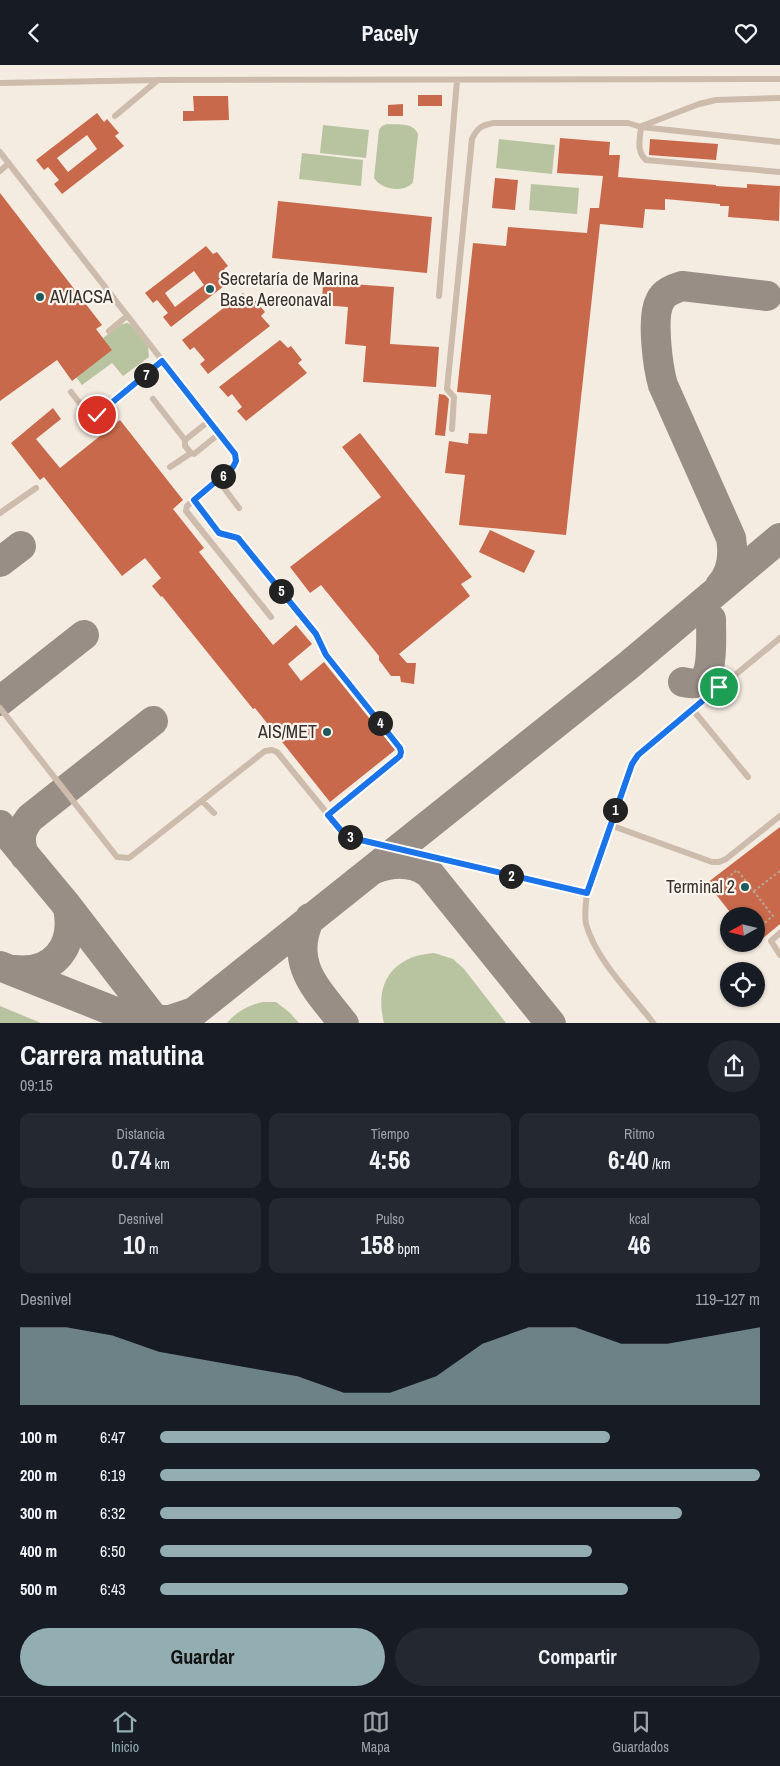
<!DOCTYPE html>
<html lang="es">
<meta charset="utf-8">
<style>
body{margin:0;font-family:"Archivo Narrow",sans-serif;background:#242831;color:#f1f3f6;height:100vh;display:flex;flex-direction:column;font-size:19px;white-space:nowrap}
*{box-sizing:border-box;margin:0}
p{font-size:16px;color:#9ea1a6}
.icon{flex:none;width:28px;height:28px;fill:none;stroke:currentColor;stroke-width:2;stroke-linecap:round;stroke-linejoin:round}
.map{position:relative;height:958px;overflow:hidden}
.details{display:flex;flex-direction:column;background:#171b24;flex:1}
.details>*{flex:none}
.needle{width:32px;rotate:262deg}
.buttons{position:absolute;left:720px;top:842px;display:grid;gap:10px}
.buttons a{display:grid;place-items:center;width:45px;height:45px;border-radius:50%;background:#171b24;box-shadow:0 1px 4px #0004;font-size:25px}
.pin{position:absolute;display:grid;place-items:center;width:42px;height:42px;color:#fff;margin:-21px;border:2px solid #fff;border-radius:50%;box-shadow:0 1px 5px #0007}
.km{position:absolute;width:25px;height:25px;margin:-12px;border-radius:50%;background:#222;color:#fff;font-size:14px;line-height:25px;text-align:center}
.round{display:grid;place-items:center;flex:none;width:52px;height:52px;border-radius:26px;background:#242831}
.summary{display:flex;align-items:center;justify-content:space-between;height:85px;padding:0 20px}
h1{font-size:28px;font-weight:700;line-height:38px}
.stats{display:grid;grid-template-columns:repeat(3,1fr);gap:8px;height:85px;padding:5px 20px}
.stats div{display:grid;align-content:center;border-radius:10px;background:#242831;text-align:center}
.stats b{font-size:25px;font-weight:700}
.stats small{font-size:14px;font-weight:400}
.stats p{font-size:14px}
.chart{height:140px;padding:10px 20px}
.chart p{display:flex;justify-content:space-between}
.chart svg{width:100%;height:90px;margin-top:5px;fill:#92aeb2;opacity:.7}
.primary-button{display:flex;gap:10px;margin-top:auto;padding:10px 20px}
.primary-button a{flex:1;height:58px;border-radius:30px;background:#92aeb2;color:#111;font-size:20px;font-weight:700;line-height:58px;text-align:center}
.primary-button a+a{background:#242831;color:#f1f3f6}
ul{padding:0 20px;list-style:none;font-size:16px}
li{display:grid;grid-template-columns:80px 60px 1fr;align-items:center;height:38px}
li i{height:12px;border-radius:6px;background:#92aeb2}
header{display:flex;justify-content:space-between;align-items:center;height:65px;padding:0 20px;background:#171b24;font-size:22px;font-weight:700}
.tab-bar{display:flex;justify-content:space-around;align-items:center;height:70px;border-top:1px solid #363941;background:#171b24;font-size:14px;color:#9ea1a6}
.tab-bar a{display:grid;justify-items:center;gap:2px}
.tab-bar .on{color:#92aeb2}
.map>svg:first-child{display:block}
.green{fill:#b8c4a0}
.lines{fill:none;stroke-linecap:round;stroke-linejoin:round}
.taxiway{stroke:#988e86;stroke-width:30}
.building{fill:#c8694b;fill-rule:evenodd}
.path{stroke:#b9a596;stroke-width:2;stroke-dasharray:2.5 2.5;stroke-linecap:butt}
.service{stroke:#cdbbac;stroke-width:6}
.route-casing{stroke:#fff;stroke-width:10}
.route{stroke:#1a73e8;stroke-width:6}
.poi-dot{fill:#1f5a5e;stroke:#fbf5ee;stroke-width:2}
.labels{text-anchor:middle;stroke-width:4.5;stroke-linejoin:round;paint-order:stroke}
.poi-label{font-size:18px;fill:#3b302b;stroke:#fbf5ee;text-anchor:start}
</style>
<header><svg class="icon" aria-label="back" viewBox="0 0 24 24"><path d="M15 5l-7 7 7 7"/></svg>Pacely<svg class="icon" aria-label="heart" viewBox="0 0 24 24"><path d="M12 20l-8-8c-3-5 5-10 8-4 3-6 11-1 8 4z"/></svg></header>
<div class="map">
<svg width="780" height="959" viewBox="0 0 780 959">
<rect width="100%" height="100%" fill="#f4ebe1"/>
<path class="green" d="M 387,59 C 398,60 413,57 418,69 L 413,117 C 405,129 380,124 374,113 L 379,65 L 382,61 Z
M 323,60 L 369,65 L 366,93 L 320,88 Z
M 499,74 L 555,80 L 552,109 L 496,103 Z
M 302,88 L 363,95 L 361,121 L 299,114 Z
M 531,119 L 579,123 L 577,149 L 529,145 Z
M 127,258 L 130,259 L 148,281 L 149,292 L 123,311 L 112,298 L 82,320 L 76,312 L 111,285 L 103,273 L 120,260 Z
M 434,888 L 453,894 L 464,904 L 506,958 L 384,958 C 374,919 392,891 434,888 Z
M 263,937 L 276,937 L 289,947 L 299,958 L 227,958 C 236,947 249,940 263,937 Z
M 0,941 L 41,958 L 0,958 Z"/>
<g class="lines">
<path class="taxiway" d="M 0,497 L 21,481
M 720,521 C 732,508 734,491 731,473 L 663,320 C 658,303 651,252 660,236 C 664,227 673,224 682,221 L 767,231
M 683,617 C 691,619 699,620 705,613 C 713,602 711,568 711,554
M 0,636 L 84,570
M 0,760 L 64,837 L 158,959
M 25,791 C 18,777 20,765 30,753 L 153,656
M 372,805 C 391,797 411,795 429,808 L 551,959
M 310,853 C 288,899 317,924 344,959
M 0,901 L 118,948 L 146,955 L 170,955 L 194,947 L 629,600 L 780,473
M 13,905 C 53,910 76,882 68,843"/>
</g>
<path class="building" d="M 418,30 L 442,30 L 442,41 L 418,41 Z
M 193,31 L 228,31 L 229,55 L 183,56 L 183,46 L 194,46 Z
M 403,39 L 403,51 L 388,51 L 388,40 Z
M 97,48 L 104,57 L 107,54 L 119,68 L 115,71 L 124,81 L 62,129 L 54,119 L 59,115 L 48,102 L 44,105 L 36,95 ZM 87,70 L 97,84 L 68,107 L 57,93 Z
M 560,73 L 610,77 L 609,90 L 620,90 L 618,112 L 716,120 L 716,121 L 747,123 L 747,119 L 780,121 L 779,156 L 728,152 L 729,141 L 720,141 L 720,139 L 665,134 L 665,145 L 645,144 L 643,163 L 600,159 L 566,470 L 459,460 L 465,410 L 445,408 L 449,376 L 468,379 L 469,368 L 487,369 L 491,330 L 457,327 L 473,178 L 506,181 L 508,162 L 587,168 L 590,143 L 599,143 L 603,111 L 557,108 Z
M 650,74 L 718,79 L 716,95 L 649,90 Z
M 495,113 L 518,115 L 515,145 L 492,143 Z
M 0,128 L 102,260 L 96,264 L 112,285 L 72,316 L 57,295 L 0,336 Z
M 278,136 L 432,152 L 427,208 L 272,193 Z
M 206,181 L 213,189 L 217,187 L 228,201 L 224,204 L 233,214 L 171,262 L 163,252 L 168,248 L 157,235 L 153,238 L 145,228 ZM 194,206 L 204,220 L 175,242 L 165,228 Z
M 323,217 L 394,222 L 390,279 L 439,282 L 436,322 L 363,317 L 366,281 L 345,279 L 348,242 L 322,240 Z
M 243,228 L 250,236 L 254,234 L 265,247 L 261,251 L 270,261 L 208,309 L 200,299 L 205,295 L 194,282 L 190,285 L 182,275 Z
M 280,275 L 288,283 L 291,281 L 302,295 L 298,298 L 307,308 L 246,356 L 237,346 L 242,342 L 232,329 L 228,332 L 219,322 Z
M 439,329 L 445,330 L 449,334 L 445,371 L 435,370 Z
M 53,343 L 61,354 L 36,374 L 60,403 L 120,355 L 183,435 L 173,444 L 204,483 L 199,487 L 273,580 L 296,560 L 312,579 L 288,599 L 301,616 L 324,597 L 395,685 L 330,737 L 255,643 L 253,644 L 162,531 L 161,532 L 152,521 L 161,513 L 145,493 L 122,511 L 44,412 L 40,415 L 11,378 Z
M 360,368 L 472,512 L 461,519 L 470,531 L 399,589 L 407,598 L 416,598 L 414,619 L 401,617 L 400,611 L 391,611 L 379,595 L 379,591 L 321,520 L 310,528 L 290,502 L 381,432 L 342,382 Z
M 490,465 L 535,486 L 524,508 L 479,487 Z
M 780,762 L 780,859 L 756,879 L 756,851 L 733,851 L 707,818 Z"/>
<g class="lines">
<path class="path" d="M 715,823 L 737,805 L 773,851 L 763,859 L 766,863
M 754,826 L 780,806"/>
<path class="service" d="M 0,18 L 158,15 L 780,14
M 115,51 L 158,15
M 642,61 L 699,39 L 716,35 L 780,33
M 641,62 C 640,74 636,86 646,95 L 780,107
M 0,87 L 235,389 L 236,396 L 233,402 L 187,441 L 186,446 L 271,552
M 0,106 L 9,98
M 439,231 L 457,15
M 109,266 L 127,251
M 71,327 L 89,350 L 97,350 L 162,297
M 153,334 L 185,375
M 209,356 L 185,375 L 185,381 L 191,388 L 194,389 L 219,369
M 452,364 L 454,332 L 447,324 L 472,74 C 477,63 482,60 494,58 L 628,58 L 641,62 L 780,77
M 170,402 L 191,388
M 218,415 L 239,443
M 194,435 L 219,468 L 238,473 L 316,569 L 326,590 L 400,683 L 401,687 L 400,691 L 328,750
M 0,448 L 36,423
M 0,643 L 117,792 L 129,793 L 265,686 L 272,685 L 277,687 L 344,769 L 397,784 L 587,828 C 586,838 584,848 586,859 C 597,897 631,928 654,959
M 693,645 L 748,712
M 202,736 L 214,748
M 610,760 L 712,797 L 719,797 L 726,794 L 780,751
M 587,828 L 628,709 L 632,699 L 638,690 L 780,573
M 780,868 L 771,876 L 780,890"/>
</g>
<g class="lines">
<g class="route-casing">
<path id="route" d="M 97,350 L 162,296 L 235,389 L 236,396 L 233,402 L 194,435 L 219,468 L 238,473 L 316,569 L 326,590 L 400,683 L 401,687 L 400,691 L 328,750 L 344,769 L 352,773 L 587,828 L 632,699 L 638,690 L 719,622"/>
</g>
<use href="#route" class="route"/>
</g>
<g class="poi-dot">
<circle cx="210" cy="224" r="5"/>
<circle cx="40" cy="232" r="5"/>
<circle cx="327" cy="667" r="5"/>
<circle cx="745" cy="822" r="5"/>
</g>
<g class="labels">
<g class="poi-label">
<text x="220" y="220">Secretaría de Marina<tspan x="220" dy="21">Base Aereonaval</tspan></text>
<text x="50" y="238">AVIACSA</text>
<text x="317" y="673" text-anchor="end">AIS/MET</text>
<text x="735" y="828" text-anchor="end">Terminal 2</text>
</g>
</g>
</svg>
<div class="buttons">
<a><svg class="needle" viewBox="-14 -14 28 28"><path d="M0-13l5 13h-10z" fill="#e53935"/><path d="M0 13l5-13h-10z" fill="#9ea1a6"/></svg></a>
<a><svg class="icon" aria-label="locate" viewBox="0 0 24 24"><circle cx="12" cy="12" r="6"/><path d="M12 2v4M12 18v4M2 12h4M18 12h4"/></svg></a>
</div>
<div class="pin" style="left:719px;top:622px;background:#1e9e55"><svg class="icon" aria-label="arrive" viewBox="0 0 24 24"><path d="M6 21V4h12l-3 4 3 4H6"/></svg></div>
<div class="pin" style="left:97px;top:350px;background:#d93025"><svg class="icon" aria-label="check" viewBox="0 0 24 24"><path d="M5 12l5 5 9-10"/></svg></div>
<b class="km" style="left:615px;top:745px">1</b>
<b class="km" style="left:511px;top:811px">2</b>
<b class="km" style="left:350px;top:772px">3</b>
<b class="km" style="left:380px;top:658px">4</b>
<b class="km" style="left:281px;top:526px">5</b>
<b class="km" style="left:223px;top:411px">6</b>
<b class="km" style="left:146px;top:310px">7</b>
</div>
<section class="details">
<div class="summary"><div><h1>Carrera matutina</h1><p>09:15</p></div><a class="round"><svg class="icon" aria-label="share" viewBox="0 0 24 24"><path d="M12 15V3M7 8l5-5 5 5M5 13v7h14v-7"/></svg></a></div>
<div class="stats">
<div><p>Distancia</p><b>0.74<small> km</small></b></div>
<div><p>Tiempo</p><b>4:56</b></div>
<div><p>Ritmo</p><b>6:40<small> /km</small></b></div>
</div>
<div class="stats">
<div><p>Desnivel</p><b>10<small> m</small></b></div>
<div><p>Pulso</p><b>158<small> bpm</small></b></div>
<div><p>kcal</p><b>46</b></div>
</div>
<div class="chart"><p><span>Desnivel</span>119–127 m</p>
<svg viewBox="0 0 160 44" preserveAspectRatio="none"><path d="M0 44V6L10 6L20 10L30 18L40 22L50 26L60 30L70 38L80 38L90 30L100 14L110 6L120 6L130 14L140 14L150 10L160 6V44z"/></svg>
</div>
<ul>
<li><b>100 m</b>6:47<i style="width:75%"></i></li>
<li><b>200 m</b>6:19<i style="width:100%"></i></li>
<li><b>300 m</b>6:32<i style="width:87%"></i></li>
<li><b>400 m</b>6:50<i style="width:72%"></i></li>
<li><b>500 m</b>6:43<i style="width:78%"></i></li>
</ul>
<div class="primary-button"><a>Guardar</a><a>Compartir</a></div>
</section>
<nav class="tab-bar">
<a class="on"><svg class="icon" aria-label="home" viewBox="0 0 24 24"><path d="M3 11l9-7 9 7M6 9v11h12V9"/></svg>Inicio</a>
<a><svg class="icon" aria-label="map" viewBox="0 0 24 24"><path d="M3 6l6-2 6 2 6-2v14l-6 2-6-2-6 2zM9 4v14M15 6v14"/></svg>Mapa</a>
<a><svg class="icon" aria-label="saved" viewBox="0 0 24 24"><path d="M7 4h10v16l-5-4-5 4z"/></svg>Guardados</a>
</nav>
